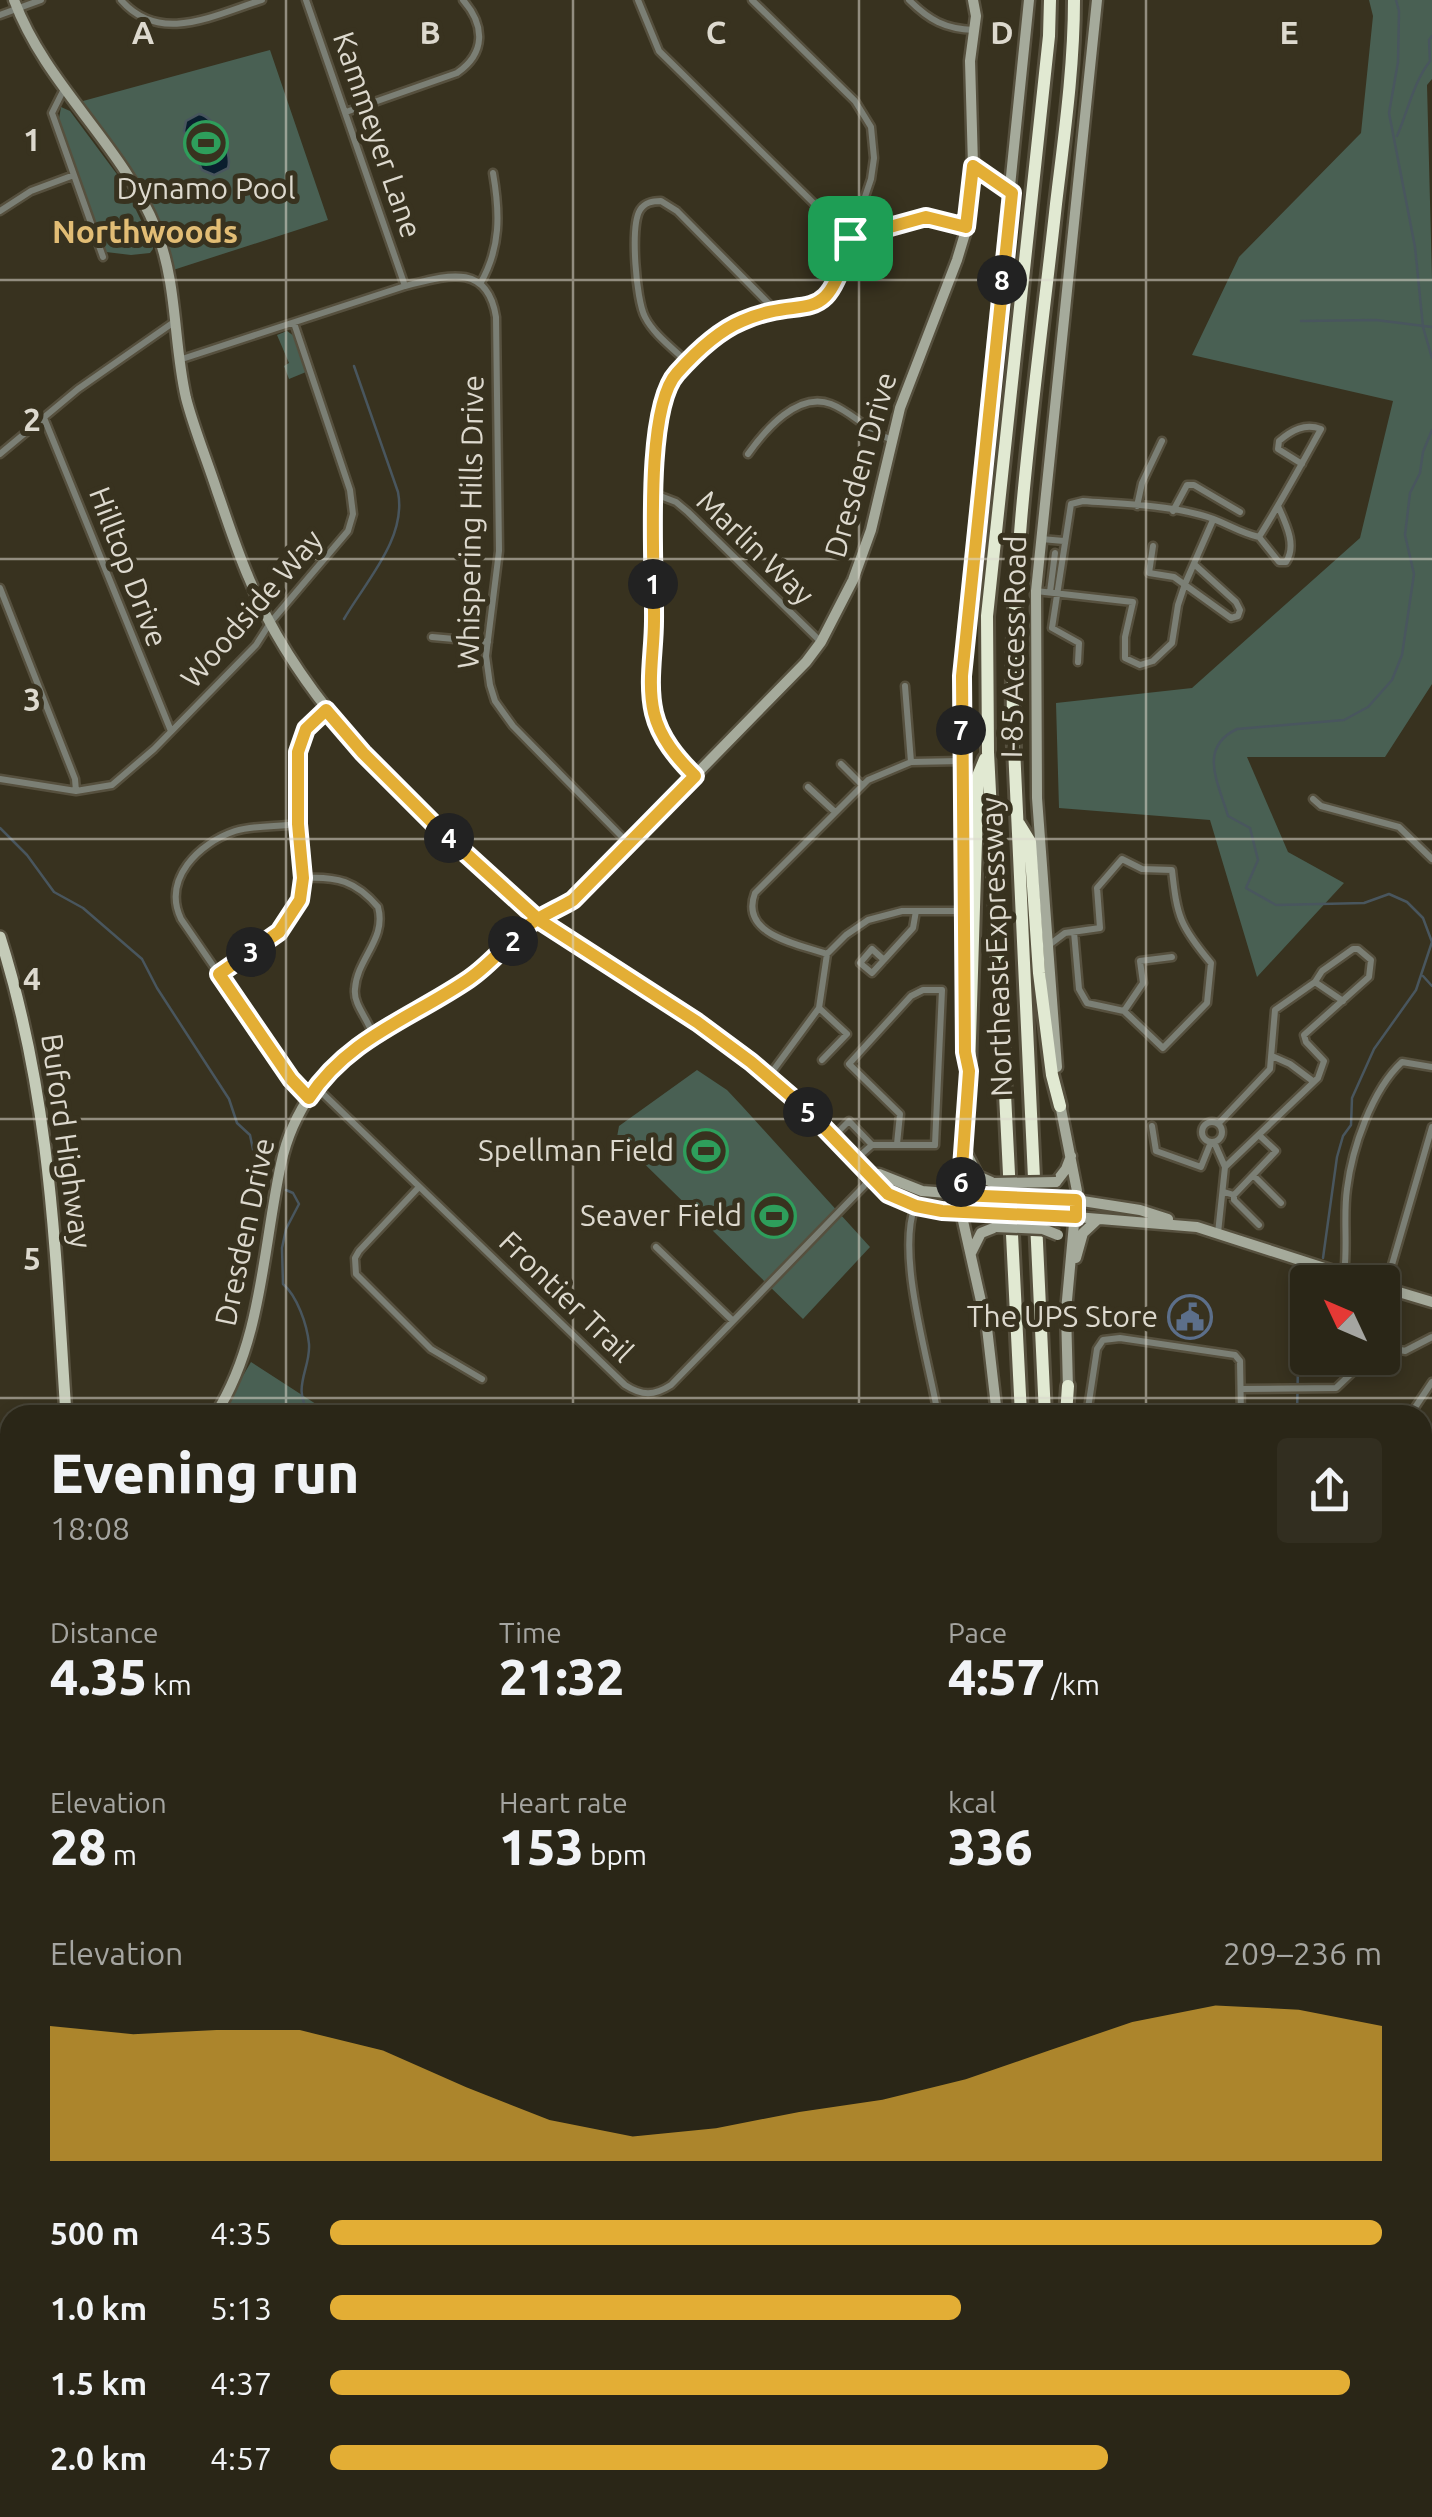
<!DOCTYPE html>
<meta charset="utf-8">
<style>
body{margin:0;font-family:Ubuntu,sans-serif;background:#322e20;color:#f1f3f6;height:100vh;display:flex;flex-direction:column;font-size:38px;white-space:nowrap}
*{box-sizing:border-box;margin:0}
p{font-size:32px;color:#a5a5a1}
.icon{flex:none;width:55px;height:55px;fill:none;stroke:currentColor;stroke-width:2;stroke-linecap:round;stroke-linejoin:round}
.map{position:relative;flex:1;overflow:hidden}
.details{position:absolute;left:0px;top:1405px;width:1432px;height:1112px;display:flex;flex-direction:column;background:#2a2617;border-radius:30px 30px 0 0;box-shadow:0 5px 15px #0003,0 0 0 2px #464336}
.details>*{flex:none}
.needle{width:65px;rotate:314deg}
.fabs{position:absolute;left:1290px;top:1265px;display:grid;gap:20px}
.fabs a{display:grid;place-items:center;width:110px;height:110px;border-radius:10px;background:#2a2617;box-shadow:0 5px 15px #0003,0 0 0 2px #464336;font-size:50px}
.pin{position:absolute;display:grid;place-items:center;width:85px;height:85px;color:#fff;margin:-42px;border-radius:20px;box-shadow:0 5px 15px #0006}
.km{position:absolute;width:50px;height:50px;margin:-25px;border-radius:50%;background:#222;color:#fff;font-size:28px;line-height:50px;text-align:center}
.round{display:grid;place-items:center;flex:none;width:105px;height:105px;border-radius:10px;background:#322e20}
.overview{display:flex;align-items:center;justify-content:space-between;height:170px;padding:0 50px}
h1{font-size:55px;font-weight:800;line-height:75px}
.metrics{display:grid;grid-template-columns:repeat(3,1fr);gap:15px;height:170px;padding:10px 50px}
.metrics div{display:grid;align-content:center}
.metrics b{font-size:50px;font-weight:800}
.metrics small{font-size:28px;font-weight:400}
.metrics p{font-size:28px}
.chart{height:280px;padding:20px 50px}
.chart p{display:flex;justify-content:space-between}
.chart svg{width:100%;height:180px;margin-top:10px;fill:#e3ae35;opacity:.7}
ul{padding:0 50px;list-style:none;font-size:32px}
li{display:grid;grid-template-columns:160px 120px 1fr;align-items:center;height:75px}
li i{height:25px;border-radius:12px;background:#e3ae35}
.map>svg:first-child{display:block}
.green{fill:#496053}
.water{fill:#0a1e2e;stroke:#49565e;stroke-width:2.5}
.lines{fill:none;stroke-linecap:round;stroke-linejoin:round}
.stream{stroke:#49565e;stroke-width:2.5}
.street-casing{stroke:#56503e;stroke-width:11}
.secondary-casing{stroke:#56503e;stroke-width:15}
.primary-casing{stroke:#56503e;stroke-width:16}
.highway-casing{stroke:#56503e;stroke-width:18}
.street{stroke:#7b7f75;stroke-width:6}
.secondary{stroke:#a5aa9b;stroke-width:10}
.primary{stroke:#c4cbb8;stroke-width:11}
.highway{stroke:#e1e9d2;stroke-width:12}
.secondary-bridge-casing{stroke:#56503e;stroke-width:15;stroke-linecap:butt}
.secondary-bridge{stroke:#a5aa9b;stroke-width:10}
.route-casing{stroke:#fff;stroke-width:20}
.route{stroke:#e3ae35;stroke-width:12}
.grid{fill:none;stroke:#ddd9ce;stroke-width:2.5;stroke-opacity:0.55}
.labels{text-anchor:middle;stroke-width:10;stroke-linejoin:round;paint-order:stroke}
.street-label{font-size:30px;fill:#ddd9ce;stroke:#38321f}
.poi-label{font-size:30px;fill:#ddd9ce;stroke:#38321f;text-anchor:end}
.neighbourhood-label{font-size:32px;font-weight:bold;fill:#e2bd75;stroke:#38321f}
.grid-label{font-size:32px;text-anchor:middle;font-weight:bold;fill:#ddd9ce;stroke:#38321f;stroke-width:10;stroke-linejoin:round;paint-order:stroke}
</style>
<div class="map">
<svg width="1432" height="2517" viewBox="0 0 1432 2517">
<rect width="100%" height="100%" fill="#38321f"/>
<path class="green" d="M 1369,0 L 1432,0 L 1432,79 L 1427,85 L 1432,279 L 1432,684 L 1385,757 L 1247,757 L 1288,852 L 1344,883 L 1257,977 L 1210,820 L 1059,808 L 1056,703 L 1192,688 L 1360,538 L 1393,401 L 1192,355 L 1239,257 L 1361,133 L 1373,16 Z
M 270,50 L 328,220 L 170,271 L 118,159 L 72,104 Z
M 61,107 L 70,111 L 122,181 L 152,243 L 153,249 L 150,253 L 131,255 L 106,252 L 59,119 Z
M 287,331 L 294,336 L 306,372 L 289,379 L 284,366 L 289,363 L 277,335 Z
M 697,1070 L 727,1090 L 742,1106 L 870,1247 L 803,1319 L 617,1137 L 619,1126 Z
M 251,1362 L 333,1415 L 220,1415 Z"/>
<path class="water" d="M 199,114 C 216,117 233,153 228,168 L 214,175 L 202,170 L 184,131 L 186,121 Z"/>
<g class="lines">
<path class="stream" d="M 1396,0 L 1399,11 L 1398,62 L 1389,113 L 1415,247 L 1423,327 L 1432,358
M 1397,136 C 1408,111 1413,83 1430,61 L 1429,40 L 1432,36
M 1301,321 L 1376,320 L 1432,327
M 344,619 C 366,581 407,538 398,492 L 354,366
M 0,828 L 27,855 L 54,892 L 83,908 L 142,959 L 157,988 L 229,1099 L 237,1123 L 250,1135 L 258,1173 L 267,1186
M 1423,976 L 1432,986
M 286,1190 L 293,1193 L 299,1204 L 286,1229 L 282,1248 L 283,1284 C 297,1296 307,1324 309,1344 C 311,1369 290,1389 311,1415
M 1323,1258 L 1337,1157 L 1343,1136 L 1351,1125 L 1352,1098 L 1374,1049 L 1416,990 L 1432,942 L 1423,918 L 1407,902 L 1389,894 L 1364,903 L 1276,905 L 1246,888 L 1258,860 L 1250,828 L 1228,816 C 1219,784 1197,748 1237,729 L 1344,720 L 1368,707 L 1392,680 L 1402,655 L 1414,574 L 1405,535 L 1410,493 L 1420,473 L 1423,452 L 1432,430
M 1317,1282 L 1319,1276
M 1297,1415 L 1298,1365 L 1308,1320
M 1422,1701 L 1432,1706
M 835,2508 L 839,2517"/>
<g class="street-casing">
<path id="street" d="M 121,0 C 160,45 214,15 262,0
M 306,0 L 405,286
M 638,0 L 659,51 L 850,239 L 926,217 L 967,227
M 909,0 C 929,20 945,29 974,30
M 0,15 L 41,0
M 64,89 L 52,113 L 103,257
M 346,112 L 457,73 C 486,53 485,25 463,0
M 973,165 L 1010,192
M 0,211 L 31,191 L 74,175
M 480,284 C 501,248 500,213 493,173
M 182,359 L 405,286 C 445,276 487,261 496,317 L 499,551 L 486,656 L 490,685 L 495,701 L 513,726 L 628,843
M 688,363 C 674,349 654,335 645,317 C 636,300 630,226 640,210 C 645,202 653,201 661,201 L 677,211 L 776,311
M 44,418 L 171,731
M 0,454 L 78,389 L 174,322
M 748,454 C 765,430 798,391 831,404 C 852,412 867,431 892,440
M 655,494 L 676,502 L 688,512 L 821,642
M 1137,506 L 1142,483 L 1162,441
M 1173,511 L 1187,485 L 1194,485 L 1240,512
M 1259,537 C 1281,502 1301,465 1321,429 C 1305,423 1292,430 1279,441 L 1278,449 L 1302,464
M 1259,537 L 1279,562 L 1286,562 C 1297,545 1286,524 1278,506
M 1041,539 L 1064,541
M 1153,546 L 1149,573 L 1174,577 L 1231,618 L 1238,616 L 1240,610 L 1236,602 L 1194,564
M 0,588 L 75,779 L 76,791
M 1036,591 L 1133,602 L 1125,637 L 1125,658 L 1140,665 L 1153,661 L 1172,643 L 1178,605 L 1185,584 L 1213,520
M 1050,592 L 1055,553
M 432,637 L 488,642
M 1078,662 L 1079,643 L 1052,628 L 1071,504 L 1083,501 C 1122,504 1164,505 1201,515 C 1222,520 1237,532 1259,537
M 905,686 L 911,762
M 841,764 L 862,785
M 695,776 C 671,752 655,727 651,693 L 654,494 L 660,409 L 665,392 L 674,376 L 727,328 L 745,319 L 810,308 L 825,299 L 848,247 L 871,179 L 874,158 L 871,127 L 855,101 L 752,0
M 0,779 L 76,791 L 112,785 L 154,749 L 256,645 L 270,623 L 348,531 L 353,514 L 350,490 L 294,323
M 808,787 L 835,812
M 1313,799 L 1321,806 L 1399,827 L 1432,859
M 298,824 C 278,827 255,825 235,831 C 199,843 162,879 181,919 L 291,1079 L 309,1098
M 303,878 C 337,876 356,881 378,907 C 387,939 357,958 355,989 C 353,1004 368,1019 372,1033
M 1049,945 L 1065,933 L 1100,928 L 1097,888 L 1122,859 L 1142,869 L 1172,870 C 1177,917 1180,926 1211,963 L 1207,1003 L 1163,1048 L 1124,1011 L 1087,1003 L 1079,989 L 1074,932
M 827,954 C 798,944 739,935 755,893 L 868,780 L 911,762 L 961,761
M 884,960 L 872,949 L 860,963 L 872,973 L 913,928 L 916,911
M 219,973 L 279,932 L 300,900 L 303,878 L 298,824 L 297,752 L 307,729 L 326,710
M 1315,982 L 1343,1001
M 819,1008 L 847,1034 L 822,1060
M 1124,1011 L 1143,983 L 1140,961 L 1172,957
M 1272,1056 L 1290,1064 L 1314,1082
M 769,1076 L 819,1008 L 827,954 L 846,935 L 868,920 L 902,911 L 961,911
M 316,1087 L 625,1385 C 642,1396 654,1396 671,1385 L 864,1186 L 871,1175
M1202 1132a10 10 0 1 1 20 0a10 10 0 1 1-20 0Z
M 1219,1123 L 1270,1069 L 1275,1010 L 1315,982 L 1322,971 L 1353,949 L 1358,949 L 1371,960 L 1369,977 L 1304,1035 L 1306,1042 L 1324,1061 L 1318,1078 L 1225,1167
M 1152,1126 L 1156,1151 L 1201,1167 L 1211,1142
M 833,1137 L 849,1121 L 872,1145 L 857,1158
M 1214,1142 L 1225,1167 L 1218,1233
M 872,1145 L 935,1145 L 942,990 L 923,990 L 911,996 L 849,1064 L 900,1114 L 897,1144
M 1253,1175 L 1281,1203
M 419,1187 L 359,1251 L 355,1258 L 356,1274 L 431,1349 L 482,1379
M 1224,1192 L 1234,1195 L 1276,1151 L 1260,1136
M 1234,1195 L 1234,1200 L 1259,1225
M 915,1206 C 896,1255 929,1361 938,1415
M 656,1247 L 732,1320
M 1344,1274 C 1348,1246 1343,1217 1347,1189 C 1352,1148 1372,1090 1402,1062 L 1432,1067
M 1382,1287 L 1389,1275 L 1432,1127
M 1382,1346 L 1405,1351 L 1432,1337
M 1241,1389 L 1336,1388 L 1355,1370 L 1357,1358
M 1087,1415 L 1097,1349 L 1103,1340 L 1120,1338 L 1235,1355 L 1240,1361 L 1241,1415
M 1410,1415 L 1432,1382
M 1422,1547 L 1432,1532
M 1422,1628 L 1432,1630
M 1422,1789 L 1430,1782 L 1432,1784
M 1422,1937 L 1432,1940
M 1422,2013 L 1432,1969
M 1422,2378 L 1432,2380
M 262,2508 L 268,2517
M 760,2508 L 764,2517
M 956,2508 L 985,2517
M 1287,2511 L 1311,2513 L 1353,2508
M 311,2517 L 323,2508
M 536,2517 L 546,2508
M 725,2517 L 740,2508
M 910,2517 L 912,2508
M 1400,2517 L 1403,2508"/>
</g>
<g class="secondary-casing">
<path id="secondary" d="M 14,0 C 46,86 122,144 156,229 C 178,286 173,341 186,398 C 194,429 207,460 217,491 C 227,519 236,548 248,576 C 293,688 382,776 469,857 C 493,878 516,904 543,922 C 612,970 686,1011 754,1064 C 793,1094 826,1130 861,1164 C 871,1174 877,1186 889,1194 C 918,1211 951,1213 984,1211
M 964,1035 L 961,720 L 965,627 L 1029,0
M 968,1067 L 961,1212 L 987,1328 L 997,1415
M 1057,1067 L 1037,798 L 1036,591 L 1097,0
M 1059,1099 L 1077,1191 L 1066,1311 L 1068,1389
M 964,1148 L 978,1176 L 994,1183
M 872,1174 L 879,1174 L 922,1191 L 986,1196
M 1056,1182 L 1066,1169 L 1071,1156
M 1076,1200 L 1140,1210 L 1168,1219
M 1076,1217 L 1197,1227 L 1368,1282
M 971,1253 L 981,1233 L 996,1227
M 1076,1258 L 1083,1233 L 1098,1219
M 1382,1287 L 1432,1302
M 215,1415 C 262,1342 263,1247 281,1164 C 292,1111 326,1065 371,1035 C 400,1015 435,1003 464,983 C 488,966 505,945 527,927 C 540,916 559,909 573,900 L 806,662 L 821,642 L 853,580 L 871,530 L 900,408 L 957,260 L 967,227 L 973,165 L 970,61 L 976,16 L 973,0
M 0,1995 L 10,1983
M 1286,2508 L 1286,2517
M 1220,2517 L 1220,2508"/>
</g>
<g class="primary-casing">
<path id="primary" d="M 0,937 C 51,1098 55,1249 66,1415
M 121,2508 L 122,2517"/>
</g>
<g class="highway-casing">
<path id="highway" d="M 1019,824 L 1030,842 L 1039,973 L 1052,1075 L 1060,1106
M 969,1071 L 978,776 L 985,759
M 1021,1415 L 988,752 L 987,616 L 1049,36 L 1050,0
M 1045,1415 L 1013,726 C 1010,551 1037,378 1056,204 C 1064,137 1074,68 1074,0
M 1066,1415 L 1068,1386
M 1243,2508 L 1243,2517
M 1268,2508 L 1268,2517"/>
</g>
<use href="#street" class="street"/>
<use href="#secondary" class="secondary"/>
<use href="#primary" class="primary"/>
<use href="#highway" class="highway"/>
<g class="secondary-bridge-casing">
<path id="secondary-bridge" d="M 994,1183 L 1056,1182
M 986,1196 L 1076,1200
M 984,1211 L 1076,1217
M 996,1227 L 1043,1229 L 1058,1235"/>
</g>
<use href="#secondary-bridge" class="secondary-bridge"/>
</g>
<g class="lines">
<g class="route-casing">
<path id="route" d="M 850,238 C 826,334 808,292 742,321 C 718,331 694,354 677,373 C 643,410 655,569 654,621 C 654,651 647,683 654,713 C 660,738 677,758 695,776 L 573,900 C 558,909 540,916 526,927 C 506,944 491,964 469,979 C 412,1018 348,1038 309,1098 L 291,1079 L 219,974 L 279,932 L 300,900 L 303,878 L 298,824 L 298,752 L 306,729 L 326,710 L 363,753 L 440,830 L 539,920 L 697,1022 L 751,1062 L 807,1110 L 888,1194 L 916,1206 L 942,1211 L 1076,1217 L 1076,1200 L 960,1195 L 969,1071 L 965,1052 L 962,676 L 1012,193 L 973,166 L 966,227 L 926,217 L 850,238"/>
</g>
<use href="#route" class="route"/>
</g>
<path class="grid" d="M 286,0 L 286,1415M 573,0 L 573,1415M 859,0 L 859,1415M 1146,0 L 1146,1415M 0,280 L 1432,280M 0,559 L 1432,559M 0,839 L 1432,839M 0,1119 L 1432,1119M 0,1398 L 1432,1398M 0,1678 L 10,1678M 1422,1678 L 1432,1678M 0,1958 L 10,1958M 1422,1958 L 1432,1958M 0,2237 L 10,2237M 1422,2237 L 1432,2237M 286,2508 L 286,2517M 573,2508 L 573,2517M 859,2508 L 859,2517M 1146,2508 L 1146,2517"/>
<defs>
<g id="stadium-ring" transform="scale(2.25)"><circle r="9.5" fill="#38321f" stroke="#2e9e5b" stroke-width="1.5"/><path d="M0-5a6.5 5 0 1 0 0 10a6.5 5 0 1 0 0-10ZM-3.5-1.8h7v3.6h-7Z" fill="#2e9e5b"/></g>
<g id="civic-ring" transform="scale(2.25)"><circle r="9.5" fill="#38321f" stroke="#5c6f8a" stroke-width="1.5"/><path d="M-.6-6.5H3V-4.5H.6V-3L4-1V1h2V6H-6V1h2V-1L-.6-3ZM-1.2 2.5V6h2.4V2.5Z" fill="#5c6f8a"/></g>
</defs>
<g fill-rule="evenodd">
<use href="#stadium-ring" x="206" y="143"/>
<use href="#stadium-ring" x="706" y="1151"/>
<use href="#stadium-ring" x="774" y="1216"/>
<use href="#civic-ring" x="1190" y="1317"/>
</g>
<g class="labels">
<g class="street-label">
<text transform="translate(377 135) rotate(71)" y="10">Kammeyer Lane</text>
<text transform="translate(861 465) rotate(-74)" y="10">Dresden Drive</text>
<text transform="translate(471 522) rotate(-89)" y="10">Whispering Hills Drive</text>
<text transform="translate(755 548) rotate(44)" y="10">Marlin Way</text>
<text transform="translate(128 567) rotate(69)" y="10">Hilltop Drive</text>
<text transform="translate(252 609) rotate(-49)" y="10">Woodside Way</text>
<text transform="translate(1014 647) rotate(-89)" y="10">I-85 Access Road</text>
<text transform="translate(997 947) rotate(-92)" y="10">Northeast Expressway</text>
<text transform="translate(66 1141) rotate(82)" y="10">Buford Highway</text>
<text transform="translate(245 1232) rotate(-78)" y="10">Dresden Drive</text>
<text transform="translate(566 1297) rotate(44)" y="10">Frontier Trail</text>
</g>
<g class="poi-label">
<text x="206" y="199" text-anchor="middle">Dynamo Pool</text>
<text x="674" y="1161">Spellman Field</text>
<text x="742" y="1226">Seaver Field</text>
<text x="1158" y="1327">The UPS Store</text>
</g>
<g class="neighbourhood-label">
<text x="145" y="243">Northwoods</text>
</g>
</g>
<g class="grid-label">
<text x="143" y="44">A</text>
<text x="430" y="44">B</text>
<text x="716" y="44">C</text>
<text x="1002" y="44">D</text>
<text x="1289" y="44">E</text>
<text x="32" y="151">1</text>
<text x="32" y="431">2</text>
<text x="32" y="711">3</text>
<text x="32" y="990">4</text>
<text x="32" y="1270">5</text>
</g>
</svg>
<div class="fabs">
<a><svg class="needle" viewBox="-14 -14 28 28"><path d="M0-13l5 13h-10z" fill="#e53935"/><path d="M0 13l5-13h-10z" fill="#a5a5a1"/></svg></a>
</div>
<div class="pin" style="left:850px;top:238px;background:#1e9e55"><svg class="icon" aria-label="arrive" viewBox="0 0 24 24"><path d="M6 21V4h12l-3 4 3 4H6"/></svg></div>
<b class="km" style="left:653px;top:584px">1</b>
<b class="km" style="left:513px;top:941px">2</b>
<b class="km" style="left:251px;top:952px">3</b>
<b class="km" style="left:449px;top:838px">4</b>
<b class="km" style="left:808px;top:1112px">5</b>
<b class="km" style="left:961px;top:1182px">6</b>
<b class="km" style="left:961px;top:730px">7</b>
<b class="km" style="left:1002px;top:280px">8</b>
<section class="details">
<div class="overview"><div><h1>Evening run</h1><p>18:08</p></div><a class="round"><svg class="icon" aria-label="share" viewBox="0 0 24 24"><path d="M12 15V3M7 8l5-5 5 5M5 13v7h14v-7"/></svg></a></div>
<div class="metrics">
<div><p>Distance</p><b>4.35<small> km</small></b></div>
<div><p>Time</p><b>21:32</b></div>
<div><p>Pace</p><b>4:57<small> /km</small></b></div>
</div>
<div class="metrics">
<div><p>Elevation</p><b>28<small> m</small></b></div>
<div><p>Heart rate</p><b>153<small> bpm</small></b></div>
<div><p>kcal</p><b>336</b></div>
</div>
<div class="chart"><p><span>Elevation</span>209–236 m</p>
<svg viewBox="0 0 160 44" preserveAspectRatio="none"><path d="M0 44V11L10 13L20 12L30 12L40 17L50 26L60 34L70 38L80 36L90 32L100 29L110 24L120 17L130 10L140 6L150 7L160 11V44z"/></svg>
</div>
<ul>
<li><b>500 m</b>4:35<i style="width:100%"></i></li>
<li><b>1.0 km</b>5:13<i style="width:60%"></i></li>
<li><b>1.5 km</b>4:37<i style="width:97%"></i></li>
<li><b>2.0 km</b>4:57<i style="width:74%"></i></li>
</ul>
</section>
</div>
